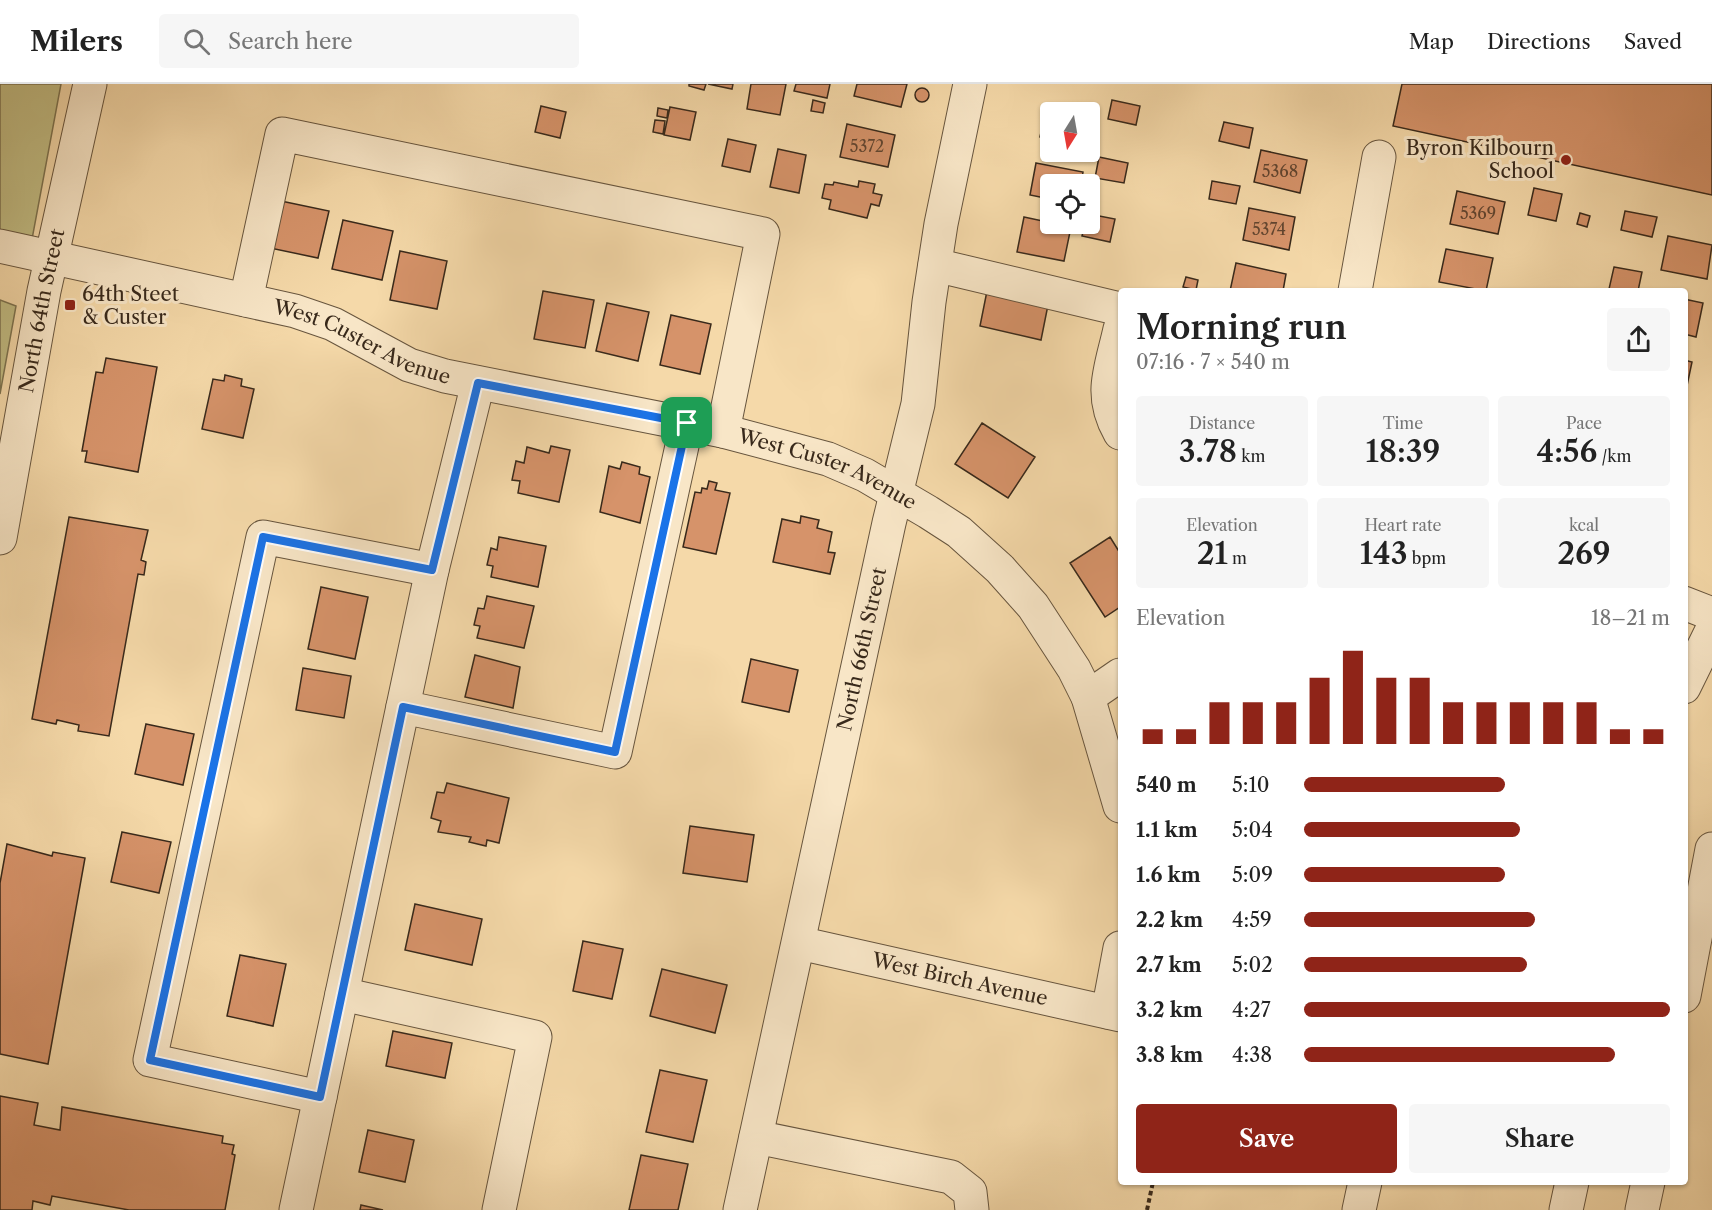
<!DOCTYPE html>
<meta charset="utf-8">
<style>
body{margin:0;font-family:"Libre Caslon Text",serif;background:#f6f6f6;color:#222;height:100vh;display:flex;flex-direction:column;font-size:22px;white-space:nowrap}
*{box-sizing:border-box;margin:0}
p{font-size:20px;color:#767676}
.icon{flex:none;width:33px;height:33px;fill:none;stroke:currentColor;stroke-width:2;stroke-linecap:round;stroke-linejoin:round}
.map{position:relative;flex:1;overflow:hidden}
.drawer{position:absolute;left:1118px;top:204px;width:570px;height:897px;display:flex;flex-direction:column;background:#fff;border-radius:6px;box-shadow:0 2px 4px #0004}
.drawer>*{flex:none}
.needle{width:39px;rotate:191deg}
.controls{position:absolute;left:1040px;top:18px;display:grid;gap:12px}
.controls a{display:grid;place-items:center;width:60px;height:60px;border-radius:6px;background:#fff;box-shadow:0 2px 4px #0004;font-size:30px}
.pin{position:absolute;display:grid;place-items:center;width:51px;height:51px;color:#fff;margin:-26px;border-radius:12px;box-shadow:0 3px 9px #0006}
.round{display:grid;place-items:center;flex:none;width:63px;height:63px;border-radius:6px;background:#f6f6f6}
.overview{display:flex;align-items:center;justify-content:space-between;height:102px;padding:0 18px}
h1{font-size:33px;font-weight:600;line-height:45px}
.figures{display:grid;grid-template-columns:repeat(3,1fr);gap:9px;height:102px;padding:6px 18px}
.figures div{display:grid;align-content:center;border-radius:6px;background:#f6f6f6;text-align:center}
.figures b{font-size:30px;font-weight:600}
.figures small{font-size:16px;font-weight:400}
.figures p{font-size:16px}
.chart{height:168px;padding:12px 18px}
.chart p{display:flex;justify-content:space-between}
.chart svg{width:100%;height:108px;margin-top:6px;stroke:#8f2418;stroke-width:6}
.cta{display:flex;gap:12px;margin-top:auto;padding:12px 18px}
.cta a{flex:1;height:69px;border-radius:6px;background:#8f2418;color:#fff;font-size:24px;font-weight:600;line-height:69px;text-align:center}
.cta a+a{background:#f6f6f6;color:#222}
ul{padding:0 18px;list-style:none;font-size:20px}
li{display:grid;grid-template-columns:96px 72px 1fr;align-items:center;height:45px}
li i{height:15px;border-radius:8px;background:#8f2418}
header{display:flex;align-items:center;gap:36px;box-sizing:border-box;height:84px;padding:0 30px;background:#fff;border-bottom:2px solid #e0e0e0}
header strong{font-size:28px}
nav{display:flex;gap:33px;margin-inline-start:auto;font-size:21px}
.search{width:420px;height:54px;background:#f6f6f6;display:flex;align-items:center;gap:15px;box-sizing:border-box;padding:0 21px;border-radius:6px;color:#767676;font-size:22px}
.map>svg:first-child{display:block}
.green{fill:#c2bd84;stroke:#7d7350;stroke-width:1.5}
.building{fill:#d6936a;stroke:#38291b;stroke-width:1.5}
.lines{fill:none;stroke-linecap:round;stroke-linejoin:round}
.minor-casing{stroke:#67553e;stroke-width:35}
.path{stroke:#38291b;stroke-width:4;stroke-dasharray:4.5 3;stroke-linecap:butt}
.minor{stroke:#f8e6c7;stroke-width:33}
.route-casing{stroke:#fff;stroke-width:12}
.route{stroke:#1a73e8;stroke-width:8}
.poi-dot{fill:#8f2418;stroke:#f8e6c7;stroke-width:2}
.labels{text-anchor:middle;stroke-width:6;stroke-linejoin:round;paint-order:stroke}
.number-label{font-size:16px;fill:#60442f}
.poi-label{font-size:20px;fill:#38291b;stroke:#f8e6c7;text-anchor:end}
.street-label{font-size:20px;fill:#38291b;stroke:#f8e6c7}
</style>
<header>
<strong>Milers</strong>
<div class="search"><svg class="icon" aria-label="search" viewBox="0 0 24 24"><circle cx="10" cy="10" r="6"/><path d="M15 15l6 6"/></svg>Search here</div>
<nav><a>Map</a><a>Directions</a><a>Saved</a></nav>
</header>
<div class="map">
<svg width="1712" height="1126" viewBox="0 0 1712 1126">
<rect width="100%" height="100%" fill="#f5d9a9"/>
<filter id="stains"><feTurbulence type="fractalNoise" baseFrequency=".00333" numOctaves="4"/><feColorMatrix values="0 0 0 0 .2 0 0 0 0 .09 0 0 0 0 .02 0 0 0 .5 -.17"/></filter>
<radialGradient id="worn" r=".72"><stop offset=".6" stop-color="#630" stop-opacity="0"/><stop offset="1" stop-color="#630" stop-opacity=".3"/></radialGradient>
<path class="green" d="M 0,0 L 61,0 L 27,182 L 0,175 Z
M 0,216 L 16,222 L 0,310 Z"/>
<path class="building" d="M 689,0 L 706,0 L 704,6 L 689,2 Z
M 708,0 L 733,0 L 732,5 Z
M 751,0 L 786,0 L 780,31 L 747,25 Z
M 796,0 L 830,0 L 827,14 L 794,7 Z
M 857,0 L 907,0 L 901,23 L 854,12 Z
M 1402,0 L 1712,0 L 1712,111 L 1393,42 Z
M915 11a7 7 0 1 1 14 0a7 7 0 1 1-14 0Z
M 813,16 L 825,19 L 823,29 L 811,27 Z
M 1112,16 L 1140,22 L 1136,41 L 1108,35 Z
M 1047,21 L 1086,28 L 1050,28 L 1050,55 L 1040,53 Z
M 541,22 L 566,28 L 560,54 L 535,48 Z
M 670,23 L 696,28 L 690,56 L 664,51 Z
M 658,24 L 668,26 L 667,34 L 657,32 Z
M 1089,29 L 1094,30 L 1089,53 Z
M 655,36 L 665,37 L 663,50 L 653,48 Z
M 1224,38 L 1253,44 L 1249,64 L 1219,57 Z
M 847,40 L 895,51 L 888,83 L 840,73 Z
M 728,55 L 756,61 L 750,88 L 722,82 Z
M 778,65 L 806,71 L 799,109 L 770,103 Z
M 1261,66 L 1307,76 L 1300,109 L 1254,98 Z
M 1099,73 L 1128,79 L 1124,99 L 1095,94 Z
M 1036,79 L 1083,88 L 1081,100 L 1050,100 L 1050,115 L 1030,111 Z
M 859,97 L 875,100 L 873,109 L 882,111 L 879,122 L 871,120 L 867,134 L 829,125 L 831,116 L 822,114 L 825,100 L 833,101 L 834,98 L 858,103 Z
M 1212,97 L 1240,102 L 1236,120 L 1209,115 Z
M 1534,104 L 1562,110 L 1556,137 L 1528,131 Z
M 1457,107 L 1505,118 L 1498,150 L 1450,140 Z
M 281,117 L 329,127 L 318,174 L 270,164 Z
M 1249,124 L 1295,133 L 1289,166 L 1243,156 Z
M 1625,127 L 1657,133 L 1652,153 L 1621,146 Z
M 1580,129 L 1590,132 L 1587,143 L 1577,140 Z
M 1089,130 L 1115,135 L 1110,158 L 1082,152 L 1085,140 L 1089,140 Z
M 1024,133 L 1071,143 L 1064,177 L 1017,168 Z
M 343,136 L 393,147 L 382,196 L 332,185 Z
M 1668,152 L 1712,161 L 1707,195 L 1661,186 Z
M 1446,165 L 1493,174 L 1486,207 L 1439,198 Z
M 400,167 L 447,177 L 437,225 L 390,216 Z
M 1236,179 L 1286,190 L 1283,207 L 1230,207 Z
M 1614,183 L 1642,188 L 1638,207 L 1609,205 Z
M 1186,193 L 1198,196 L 1196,206 L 1183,203 Z
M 543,207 L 594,216 L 585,264 L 534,255 Z
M 987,207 L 1048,221 L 1041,256 L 980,242 Z
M 1684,215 L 1703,219 L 1696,253 L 1684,250 Z
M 607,219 L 649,228 L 638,277 L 596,267 Z
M 671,231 L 711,240 L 700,290 L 660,281 Z
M 106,274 L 157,283 L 138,388 L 85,378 L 87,367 L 82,367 L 96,288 L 103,289 Z
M 1684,276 L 1692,278 L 1685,311 L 1684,311 Z
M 225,291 L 242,295 L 241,302 L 254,305 L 243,354 L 202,345 L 213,295 L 224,297 Z
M 982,339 L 1035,373 L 1008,414 L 955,380 Z
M 551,362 L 570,366 L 559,418 L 518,409 L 520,397 L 512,396 L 516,377 L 524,379 L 527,363 L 549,369 Z
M 622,378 L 640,383 L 639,390 L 650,393 L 640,439 L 600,428 L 609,382 L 620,385 Z
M 709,397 L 717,399 L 715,406 L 730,409 L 716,470 L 683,463 L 695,408 L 701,409 L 702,404 L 707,405 Z
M 801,432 L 819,436 L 817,444 L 832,448 L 828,468 L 835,469 L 830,490 L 773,478 L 782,435 L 800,439 Z
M 69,433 L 148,446 L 141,476 L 146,478 L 144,491 L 138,490 L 109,652 L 78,647 L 79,641 L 57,636 L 56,640 L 32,635 Z
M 499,453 L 546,462 L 538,503 L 491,493 L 493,482 L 487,481 L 491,464 L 497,466 Z
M 1110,453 L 1120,469 L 1120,523 L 1105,533 L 1070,479 Z
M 321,503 L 368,513 L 355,575 L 308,565 Z
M 487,512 L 534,522 L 524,564 L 477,554 L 480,542 L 474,541 L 478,524 L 484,525 Z
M 475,571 L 520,583 L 513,624 L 465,613 Z
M 751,575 L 798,586 L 789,628 L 742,618 Z
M 303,584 L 351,592 L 344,634 L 296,626 Z
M 146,640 L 194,650 L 183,701 L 135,690 Z
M 447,699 L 509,714 L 499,759 L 487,756 L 486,762 L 469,758 L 471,753 L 438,748 L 441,737 L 431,734 L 437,708 L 444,709 Z
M 690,742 L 754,751 L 747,798 L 683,789 Z
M 122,748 L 171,758 L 159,809 L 111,798 Z
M 7,760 L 52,772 L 53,768 L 85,774 L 48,980 L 0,970 L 0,799 Z
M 415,820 L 482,835 L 472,881 L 405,866 Z
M 583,857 L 623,865 L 612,915 L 573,907 Z
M 240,871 L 286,880 L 273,942 L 227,932 Z
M 662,885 L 727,901 L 715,949 L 650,932 Z
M 393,947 L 452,959 L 445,994 L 386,982 Z
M 660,986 L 707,996 L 693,1058 L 646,1048 Z
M 0,1012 L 38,1019 L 34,1041 L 60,1046 L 62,1023 L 223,1052 L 222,1059 L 234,1061 L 232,1070 L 235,1071 L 225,1126 L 129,1126 L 52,1112 L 50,1121 L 33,1117 L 32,1126 L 0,1126 Z
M 368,1046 L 414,1056 L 405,1098 L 359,1088 Z
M 641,1071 L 688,1080 L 678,1126 L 629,1126 Z
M 361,1121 L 383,1126 L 360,1126 Z"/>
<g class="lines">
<g class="minor-casing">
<g id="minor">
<path id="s1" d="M 0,162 L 295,227 L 333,240 L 409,281 L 445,292 L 723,347 L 828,375 L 865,391 L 928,428 L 959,448 L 1000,485 L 1033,522 L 1074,585 L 1088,613 L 1120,722"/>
<path d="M 935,181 L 1120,225"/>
<path d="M 1355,207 L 1379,73"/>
<path d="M 246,216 L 282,50 L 763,150 L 723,347"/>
<path d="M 1120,245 C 1111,286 1098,310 1120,349"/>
<path id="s2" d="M 0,454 L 44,207 L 90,0"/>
<path d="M 1684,519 L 1712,530"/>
<path d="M 1684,603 L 1712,546"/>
<path d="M 1088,613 L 1120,591"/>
<path d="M 403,623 L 615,668 L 687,339"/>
<path id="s3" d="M 799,859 L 1120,931"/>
<path d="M 342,910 L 535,953 L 499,1126"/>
<path d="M 1684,912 L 1712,765"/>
<path d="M 1108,928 L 1120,864"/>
<path d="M 320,1013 L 150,976 L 263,453 L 432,486"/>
<path d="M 756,1053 L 951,1093 L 970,1108 L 972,1126"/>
<path d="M 296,1126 L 432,486 L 478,299"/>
<path id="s4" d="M 740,1126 L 889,439 L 918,320 L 929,218 L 941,140 L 970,0"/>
<path d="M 1359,1126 L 1365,1098"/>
<path d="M 1566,1126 L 1572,1098"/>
<path d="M 1642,1126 L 1648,1098"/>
</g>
</g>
<path class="path" d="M 1147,1126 L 1153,1098"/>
<use href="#minor" class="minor"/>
</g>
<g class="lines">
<g class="route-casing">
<path id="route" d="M 478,299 L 687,339 L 615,668 L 403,623 L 320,1013 L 150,976 L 263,453 L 432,486 Z"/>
</g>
<use href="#route" class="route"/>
</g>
<g class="poi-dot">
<circle cx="1566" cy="76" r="6"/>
<rect x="64" y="215" width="12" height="12" rx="3"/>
</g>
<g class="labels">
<g class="number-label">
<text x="867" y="68">5372</text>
<text x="1280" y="93">5368</text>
<text x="1478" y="135">5369</text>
<text x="1269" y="151">5374</text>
</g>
<g class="poi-label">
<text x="1554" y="71">Byron Kilbourn<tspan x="1554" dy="23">School</tspan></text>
<text x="82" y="217" text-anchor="start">64th Steet<tspan x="82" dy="23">&amp; Custer</tspan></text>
</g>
<g class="street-label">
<text dy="7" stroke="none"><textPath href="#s2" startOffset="231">North 64th Street</textPath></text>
<text dy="7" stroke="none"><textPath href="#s1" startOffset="376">West Custer Avenue</textPath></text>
<text dy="7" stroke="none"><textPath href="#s1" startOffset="861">West Custer Avenue</textPath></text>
<text dy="7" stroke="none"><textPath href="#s4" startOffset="574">North 66th Street</textPath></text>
<text dy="7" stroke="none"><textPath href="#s3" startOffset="165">West Birch Avenue</textPath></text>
</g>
</g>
<rect width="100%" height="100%" filter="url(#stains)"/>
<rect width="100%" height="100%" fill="url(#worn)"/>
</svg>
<div class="controls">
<a><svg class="needle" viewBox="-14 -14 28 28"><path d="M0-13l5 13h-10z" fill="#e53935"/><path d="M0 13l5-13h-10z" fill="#767676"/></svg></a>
<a><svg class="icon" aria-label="locate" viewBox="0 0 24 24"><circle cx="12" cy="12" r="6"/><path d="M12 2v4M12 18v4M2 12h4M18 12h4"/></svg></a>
</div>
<div class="pin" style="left:687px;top:339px;background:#1e9e55"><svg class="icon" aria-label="arrive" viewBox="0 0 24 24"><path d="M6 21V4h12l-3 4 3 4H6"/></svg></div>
<section class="drawer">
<div class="overview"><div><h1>Morning run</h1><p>07:16 · 7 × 540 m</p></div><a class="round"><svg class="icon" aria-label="share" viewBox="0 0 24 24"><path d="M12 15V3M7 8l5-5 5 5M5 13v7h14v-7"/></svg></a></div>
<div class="figures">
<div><p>Distance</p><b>3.78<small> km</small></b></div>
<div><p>Time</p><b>18:39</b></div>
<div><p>Pace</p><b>4:56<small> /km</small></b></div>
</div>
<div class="figures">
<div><p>Elevation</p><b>21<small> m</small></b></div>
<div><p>Heart rate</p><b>143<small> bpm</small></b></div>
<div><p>kcal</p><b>269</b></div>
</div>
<div class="chart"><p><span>Elevation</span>18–21 m</p>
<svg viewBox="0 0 160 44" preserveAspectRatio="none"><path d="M5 44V38M15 44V38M25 44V27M35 44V27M45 44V27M55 44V17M65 44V6M75 44V17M85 44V17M95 44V27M105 44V27M115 44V27M125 44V27M135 44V27M145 44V38M155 44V38"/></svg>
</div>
<ul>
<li><b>540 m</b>5:10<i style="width:55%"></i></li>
<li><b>1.1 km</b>5:04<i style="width:59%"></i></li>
<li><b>1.6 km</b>5:09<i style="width:55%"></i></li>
<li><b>2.2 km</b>4:59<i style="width:63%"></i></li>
<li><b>2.7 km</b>5:02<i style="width:61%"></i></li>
<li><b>3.2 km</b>4:27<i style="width:100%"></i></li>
<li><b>3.8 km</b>4:38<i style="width:85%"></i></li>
</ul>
<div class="cta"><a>Save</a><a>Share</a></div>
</section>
</div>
